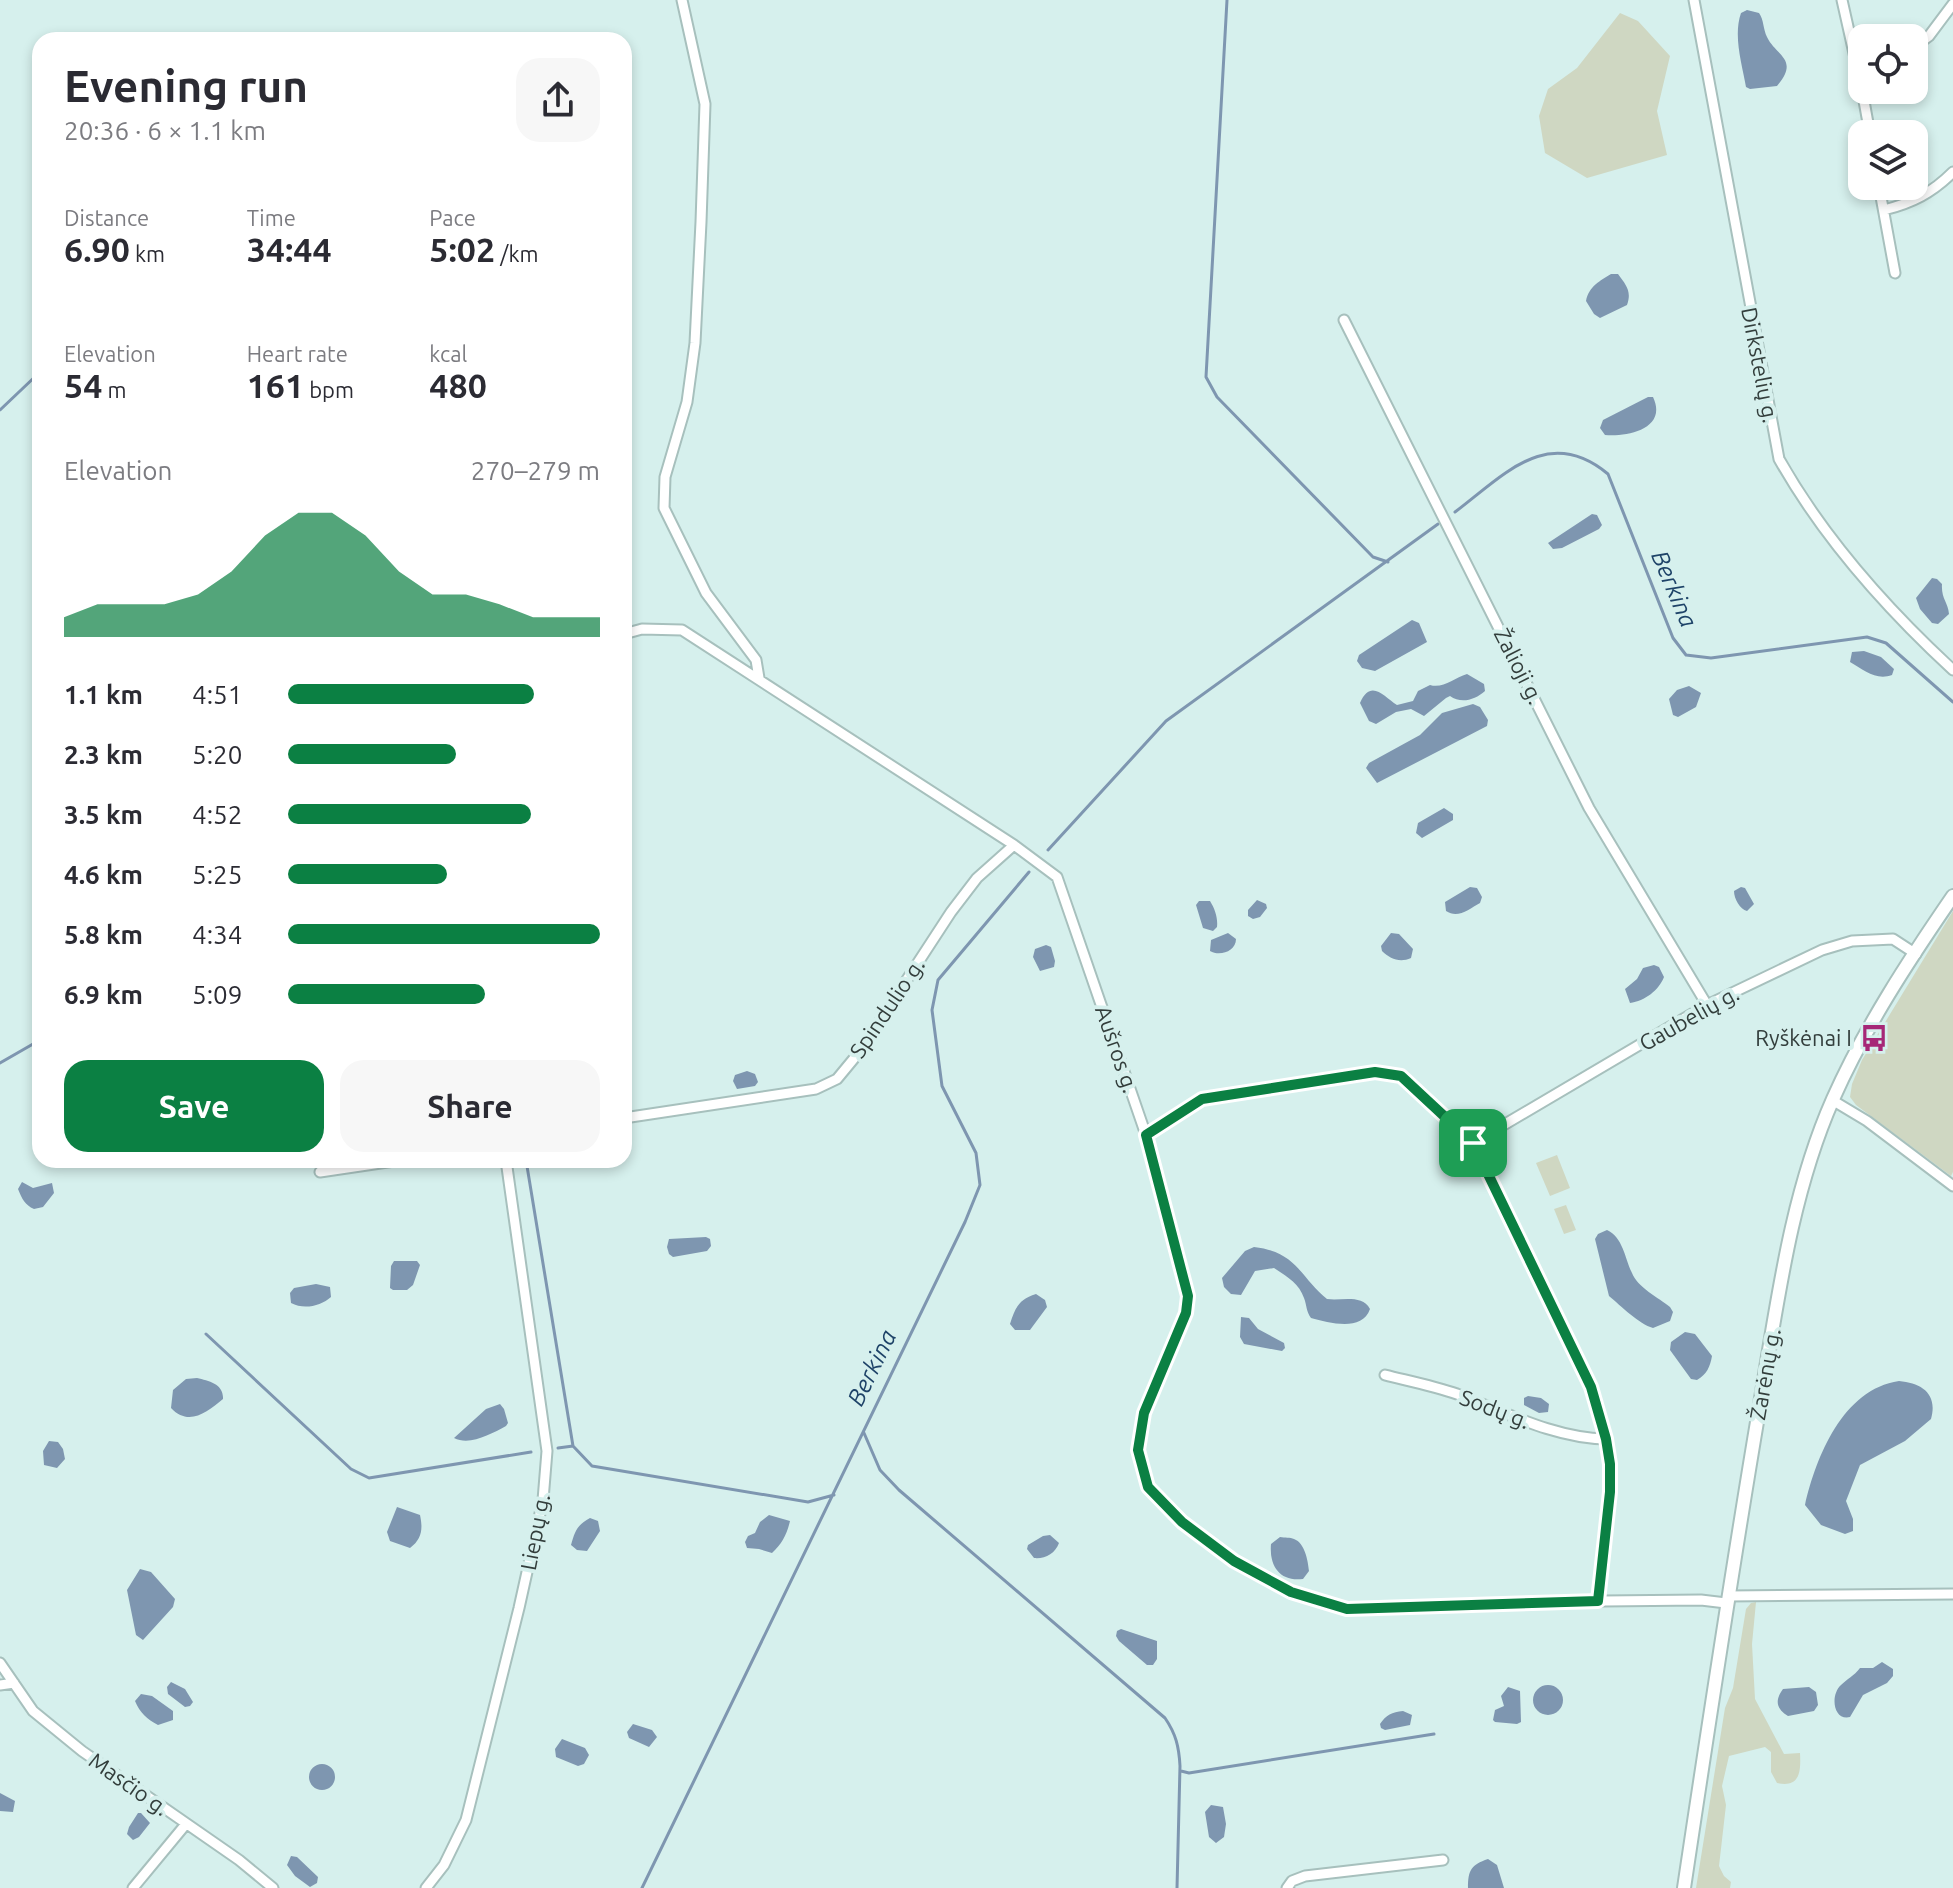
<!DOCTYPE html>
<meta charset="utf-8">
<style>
body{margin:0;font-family:Ubuntu,sans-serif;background:#f7f7f7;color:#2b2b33;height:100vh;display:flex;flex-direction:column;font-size:30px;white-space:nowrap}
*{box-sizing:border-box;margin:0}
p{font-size:26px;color:#7c7c81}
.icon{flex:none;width:44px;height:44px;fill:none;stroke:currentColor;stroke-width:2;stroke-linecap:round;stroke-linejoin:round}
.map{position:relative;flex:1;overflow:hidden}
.details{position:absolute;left:32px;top:32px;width:600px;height:1136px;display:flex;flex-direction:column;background:#fff;border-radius:24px;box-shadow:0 4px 12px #0003}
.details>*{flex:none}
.fabs{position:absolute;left:1848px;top:24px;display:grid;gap:16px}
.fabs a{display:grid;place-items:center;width:80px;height:80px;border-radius:16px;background:#fff;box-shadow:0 4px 12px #0003;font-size:40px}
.pin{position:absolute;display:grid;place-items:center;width:68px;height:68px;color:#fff;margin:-34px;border-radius:16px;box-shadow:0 4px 12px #0006}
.round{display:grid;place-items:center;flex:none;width:84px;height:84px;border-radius:24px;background:#f7f7f7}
.headline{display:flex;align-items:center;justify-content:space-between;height:136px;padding:0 32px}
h1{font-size:44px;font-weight:700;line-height:60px}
.stats{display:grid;grid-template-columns:repeat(3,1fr);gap:12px;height:136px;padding:8px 32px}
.stats div{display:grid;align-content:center}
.stats b{font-size:34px;font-weight:700}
.stats small{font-size:22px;font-weight:400}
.stats p{font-size:22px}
.chart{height:224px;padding:16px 32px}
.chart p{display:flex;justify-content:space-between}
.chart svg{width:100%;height:144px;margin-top:8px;fill:#0b8043;opacity:.7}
.primary-button{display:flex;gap:16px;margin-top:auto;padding:16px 32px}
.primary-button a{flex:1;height:92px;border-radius:24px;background:#0b8043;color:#fff;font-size:32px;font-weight:700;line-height:92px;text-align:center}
.primary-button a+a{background:#f7f7f7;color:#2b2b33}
ul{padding:0 32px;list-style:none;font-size:26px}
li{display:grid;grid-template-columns:128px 96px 1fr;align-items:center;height:60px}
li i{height:20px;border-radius:10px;background:#0b8043}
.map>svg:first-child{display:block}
.green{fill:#cfd7c2}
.water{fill:#7e96b0}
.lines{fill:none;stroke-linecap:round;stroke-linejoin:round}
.stream{stroke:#7e96b0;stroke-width:3}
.minor-casing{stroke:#a7c0bd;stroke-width:13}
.secondary-casing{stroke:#a7c0bd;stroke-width:16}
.minor{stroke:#fff;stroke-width:9}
.secondary{stroke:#fff;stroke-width:12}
.route-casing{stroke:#fff;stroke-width:16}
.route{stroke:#0b8043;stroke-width:10}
.labels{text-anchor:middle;stroke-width:8;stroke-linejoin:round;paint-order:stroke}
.street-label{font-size:22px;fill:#333e3c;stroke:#d6f0ed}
.poi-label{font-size:22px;fill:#333e3c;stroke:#d6f0ed;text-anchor:end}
.water-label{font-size:24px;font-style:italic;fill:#1e4368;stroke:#d6f0ed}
</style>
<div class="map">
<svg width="1953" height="1888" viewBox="0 0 1953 1888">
<rect width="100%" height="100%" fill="#d6f0ed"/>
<path class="green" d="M 1620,13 L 1638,21 L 1670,56 L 1657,111 L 1667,155 L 1587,178 L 1545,153 L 1539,116 L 1548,89 L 1577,68 Z
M 1953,911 L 1953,1172 L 1951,1176 L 1856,1105 L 1850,1097 L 1852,1084 L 1862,1060 Z
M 1557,1155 L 1570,1188 L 1550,1196 L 1536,1163 Z
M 1566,1205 L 1576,1230 L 1564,1234 L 1554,1209 Z
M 1756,1602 L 1752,1644 L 1755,1699 L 1784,1754 L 1800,1753 C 1801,1772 1800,1788 1777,1783 L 1771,1772 L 1771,1752 L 1765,1747 L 1729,1756 L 1722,1786 L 1726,1805 L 1719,1866 L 1724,1876 L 1731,1882 L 1730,1888 L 1696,1888 L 1725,1708 L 1733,1688 L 1746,1609 L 1751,1603 Z"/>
<path class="water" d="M 1747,10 L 1759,13 C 1764,20 1763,29 1767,37 C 1776,56 1800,59 1777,86 L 1750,89 L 1746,87 C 1742,64 1733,36 1741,13 Z
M 1611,274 L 1618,274 C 1626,285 1632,291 1627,305 L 1600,318 L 1594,314 L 1586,301 C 1589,286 1600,281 1611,274 Z
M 1648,397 L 1653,397 C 1668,429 1627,437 1605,435 L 1600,428 L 1603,420 Z
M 1592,514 L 1597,515 L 1602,525 L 1599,529 L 1562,548 L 1553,549 L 1548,543 Z
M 1932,578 L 1937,579 L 1942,584 C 1941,599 1948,602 1949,614 L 1938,624 L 1932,623 L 1920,609 L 1916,598 Z
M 1412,620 L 1419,623 L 1427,642 L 1375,671 L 1362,668 L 1357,661 L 1359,655 Z
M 1864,651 L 1881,657 L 1894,669 L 1892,675 C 1876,681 1864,670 1850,662 L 1852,652 Z
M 1467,674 L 1484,684 L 1485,691 C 1475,700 1461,704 1450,696 L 1446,698 L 1424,716 L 1411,709 L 1396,712 L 1376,724 L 1369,721 L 1360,703 C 1371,678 1384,697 1397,705 L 1413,701 L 1418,691 L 1430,685 C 1443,689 1454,678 1467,674 Z
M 1689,686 L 1701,693 L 1696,707 L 1678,717 L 1673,715 L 1669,699 L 1677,690 Z
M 1473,704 L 1480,707 L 1488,720 L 1487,726 L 1377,783 L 1366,768 L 1369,763 L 1420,735 L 1442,713 Z
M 1444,808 L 1453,814 L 1453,820 L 1422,838 L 1416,833 L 1418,823 Z
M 1470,887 L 1477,888 L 1482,897 L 1480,903 C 1469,909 1458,919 1446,911 L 1445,902 Z
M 1741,887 L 1745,888 L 1754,904 L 1747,911 C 1740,909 1734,899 1734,891 Z
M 1257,900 L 1266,904 L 1267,908 L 1260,917 L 1253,919 L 1248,916 L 1248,910 Z
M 1199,901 L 1210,901 C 1215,909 1218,918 1217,927 L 1213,931 L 1203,928 L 1196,905 Z
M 1228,933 L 1236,939 C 1236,951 1220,957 1210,951 L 1211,940 Z
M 1391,933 L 1399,934 L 1413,949 L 1411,958 C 1400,963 1390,959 1382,951 L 1381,946 Z
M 1046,945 L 1051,947 L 1055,961 L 1054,967 L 1040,971 L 1033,957 L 1035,949 Z
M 1654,965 L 1659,967 L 1664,977 C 1659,990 1645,1001 1630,1003 L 1625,989 L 1637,979 L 1643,968 Z
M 747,1071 L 755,1074 L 758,1082 L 755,1086 L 737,1089 L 733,1081 L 735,1075 Z
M 22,1182 L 33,1188 L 52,1183 L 54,1193 L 43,1207 L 34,1209 C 25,1205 22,1199 18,1189 Z
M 1607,1230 C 1623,1237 1625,1259 1632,1273 C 1637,1287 1659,1298 1670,1307 L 1673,1312 L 1670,1321 L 1653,1328 C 1639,1324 1621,1306 1609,1296 L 1595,1239 L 1598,1234 Z
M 706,1237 L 710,1239 L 711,1246 L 707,1251 L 673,1257 L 669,1254 L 667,1247 L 669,1239 Z
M 1254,1247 C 1297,1252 1299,1276 1327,1299 C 1342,1301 1362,1294 1370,1309 C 1362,1332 1330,1323 1311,1318 C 1306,1311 1307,1306 1304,1298 C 1299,1283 1286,1276 1274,1268 L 1255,1271 L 1241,1295 L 1231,1294 L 1224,1287 L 1222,1278 L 1245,1251 Z
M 394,1261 L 417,1261 L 420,1265 L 413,1285 L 407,1290 L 393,1290 L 390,1288 L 391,1266 Z
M 316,1284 L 330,1287 L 331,1297 C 321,1306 304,1310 291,1303 L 290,1293 L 294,1288 Z
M 1036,1294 L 1045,1300 L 1047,1307 L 1030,1330 L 1015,1330 L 1010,1324 C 1015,1308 1019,1299 1036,1294 Z
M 1241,1317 L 1249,1318 L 1258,1329 L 1284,1343 L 1285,1348 L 1282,1351 L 1244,1344 L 1240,1337 Z
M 1685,1332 L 1695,1334 L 1712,1356 C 1710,1367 1707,1374 1697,1380 L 1691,1379 L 1670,1350 L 1671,1342 Z
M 197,1378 C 209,1381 224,1384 223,1399 C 207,1412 189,1427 171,1408 L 173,1390 L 186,1379 Z
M 1899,1381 C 1922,1383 1938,1394 1931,1419 L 1905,1441 L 1860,1465 L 1846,1501 L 1853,1519 L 1853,1531 L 1845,1534 L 1821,1525 L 1805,1505 C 1816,1457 1843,1389 1899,1381 Z
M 1528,1396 L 1541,1398 L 1549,1404 L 1548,1412 L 1539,1413 L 1524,1405 L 1524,1398 Z
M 500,1404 L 504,1409 L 508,1423 L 506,1426 C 491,1434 470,1446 454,1438 L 486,1409 Z
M 49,1441 L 58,1442 L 63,1449 L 65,1459 L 57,1468 L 44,1465 L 43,1451 Z
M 397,1507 L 420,1515 C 423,1529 422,1539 410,1548 L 390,1541 L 387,1532 Z
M 769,1515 L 790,1521 C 787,1534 782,1544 772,1553 L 759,1549 L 747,1548 L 745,1542 L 748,1536 L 755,1533 L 760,1522 Z
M 590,1518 L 598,1521 L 600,1531 L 587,1551 L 577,1550 L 571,1545 C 575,1531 577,1525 590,1518 Z
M 1050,1535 L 1059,1543 C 1055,1554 1045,1559 1034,1558 L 1027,1549 L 1028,1545 L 1043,1536 Z
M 1280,1537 C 1285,1538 1290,1537 1294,1539 C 1305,1543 1308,1561 1309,1571 L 1303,1579 C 1280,1582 1269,1566 1271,1544 Z
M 140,1569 L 151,1572 L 175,1599 L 173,1607 L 143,1640 L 136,1635 L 127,1590 Z
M 1121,1629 L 1157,1641 L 1157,1659 L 1153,1665 L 1147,1665 L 1119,1641 L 1116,1636 L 1117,1631 Z
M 1882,1662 L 1893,1669 L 1893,1676 L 1887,1683 L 1863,1695 L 1850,1717 C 1833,1721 1830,1695 1841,1685 C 1847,1679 1854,1676 1860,1668 L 1873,1668 Z
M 171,1682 L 185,1689 L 193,1702 L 190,1706 L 185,1707 L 168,1694 L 167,1687 Z
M1533 1700a15 15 0 1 1 30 0a15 15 0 1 1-30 0Z
M 1508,1687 L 1520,1691 L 1521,1722 L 1517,1724 L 1495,1722 L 1493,1720 L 1495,1710 L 1504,1706 L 1501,1696 Z
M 1809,1687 L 1816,1692 L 1818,1705 L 1814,1711 L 1788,1716 C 1777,1709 1774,1701 1783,1689 Z
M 141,1694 L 152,1696 L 173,1711 L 173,1720 L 158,1725 C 147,1719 140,1713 135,1701 Z
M 1403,1711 L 1412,1715 L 1410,1725 L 1385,1730 L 1381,1728 L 1380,1724 C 1386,1715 1392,1712 1403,1711 Z
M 633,1724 L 652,1730 L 657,1737 L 649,1747 L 629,1738 L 627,1732 Z
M 562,1739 L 585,1748 L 589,1755 L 584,1764 L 578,1766 L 556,1757 L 555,1749 Z
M309 1777a13 13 0 1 1 26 0a13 13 0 1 1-26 0Z
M 0,1793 L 15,1801 L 13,1812 L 0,1811 Z
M 1211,1805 L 1223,1807 L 1226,1824 L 1224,1837 L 1216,1843 L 1209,1837 L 1205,1812 Z
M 138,1813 L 141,1813 L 150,1823 L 139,1837 L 133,1840 L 127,1834 L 129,1827 Z
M 291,1856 L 297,1857 L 318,1877 L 317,1883 L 310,1887 L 295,1876 L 287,1865 Z
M 1488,1859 L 1497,1865 L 1504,1888 L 1468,1888 C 1468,1870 1471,1865 1488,1859 Z"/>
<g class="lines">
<path class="stream" d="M 1227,0 L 1206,377 L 1217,397 L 1373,557 L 1388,562
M 0,410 L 40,372
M 1455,512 C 1504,475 1548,424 1608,474 L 1673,638 L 1686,655 L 1711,658 L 1867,637 L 1886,643 L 1953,702
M 1048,850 L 1166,721 L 1438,524
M 0,1063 L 40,1040
M 526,1160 L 573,1446 L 592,1466 L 808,1502 L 834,1495
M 206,1334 L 351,1469 L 369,1478 L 531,1452
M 864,1433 L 880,1470 L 899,1490 L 1165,1718 C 1176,1734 1179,1747 1180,1766 L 1177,1888
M 558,1448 L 573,1446
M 1181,1771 L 1189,1773 L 1434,1734
M 642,1888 L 965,1222 L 980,1185 L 976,1153 L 942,1086 L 932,1010 L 938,980 L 1029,872"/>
<g class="minor-casing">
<path id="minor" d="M 682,0 L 705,104 L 701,222 L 695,343 L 687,402 L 665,477 L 664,508 L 706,593 L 756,660 L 759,678
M 1694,0 L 1779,459 C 1823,537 1888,610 1953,670
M 1842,0 L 1862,89
M 1914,47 L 1929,36 L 1953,4
M 1862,90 L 1870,134
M 1879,186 L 1895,273
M 1884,210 C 1912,203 1932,193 1953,172
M 1344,320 L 1589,808 L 1707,1005
M 624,634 L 642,629 L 682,630 L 1014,845 L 1057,877 L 1146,1135 L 1188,1296 L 1186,1313 L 1144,1413 L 1138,1450 L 1148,1487 L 1182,1522 L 1234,1561 L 1291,1592 L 1347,1609 L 1603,1601 L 1701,1600 L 1726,1603
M 1832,1100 L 1867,1121 L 1953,1186
M 624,1118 L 816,1089 L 837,1079 L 861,1050 L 951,912 L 977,878 L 1014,845
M 1146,1135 L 1202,1099 L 1375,1072 L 1401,1076 L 1473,1143 L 1591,1387 L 1606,1439 L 1610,1464 L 1610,1492 L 1598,1601
M 1473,1143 L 1707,1005 L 1822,950 L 1852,941 L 1893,939 L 1916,954
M 320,1172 L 401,1160
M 1385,1375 C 1409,1381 1434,1386 1457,1394 C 1505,1412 1554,1438 1606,1439
M 1728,1596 L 1953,1594
M 0,1663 L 33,1711 L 82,1751 L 239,1860 L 273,1888
M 0,1685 L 14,1683
M 133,1888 L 186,1824
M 426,1888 L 444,1865 L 466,1820 L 519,1608 L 543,1500 L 547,1451 L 506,1160
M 1287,1888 L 1292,1881 L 1305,1876 L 1443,1860"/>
</g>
<g class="secondary-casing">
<path id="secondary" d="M 1684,1888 C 1708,1728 1732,1569 1759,1410 C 1777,1306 1790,1196 1833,1099 C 1865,1027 1909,960 1953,896"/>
</g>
<use href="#minor" class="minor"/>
<use href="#secondary" class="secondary"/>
</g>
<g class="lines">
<g class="route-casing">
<path id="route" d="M 1375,1072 L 1401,1076 L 1473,1143 L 1591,1387 L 1606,1439 L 1610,1464 L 1610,1492 L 1598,1601 L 1347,1609 L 1291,1592 L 1234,1561 L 1182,1522 L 1148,1487 L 1138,1450 L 1144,1413 L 1186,1313 L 1188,1296 L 1146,1135 L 1202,1099 Z"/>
</g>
<use href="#route" class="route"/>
</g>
<defs>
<g id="bus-bare" transform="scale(2.16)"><path d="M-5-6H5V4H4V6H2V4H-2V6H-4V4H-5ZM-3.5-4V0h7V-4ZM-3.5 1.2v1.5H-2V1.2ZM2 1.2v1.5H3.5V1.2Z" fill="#a62777" stroke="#d6f0ed" stroke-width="2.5" paint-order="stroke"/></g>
</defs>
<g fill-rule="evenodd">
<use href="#bus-bare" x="1874" y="1038"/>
</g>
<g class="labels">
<g class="street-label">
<text transform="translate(1760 365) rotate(79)" y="8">Dirkstelių g.</text>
<text transform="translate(1519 666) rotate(63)" y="8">Žalioji g.</text>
<text transform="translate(887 1008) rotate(-56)" y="8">Spindulio g.</text>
<text transform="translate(1689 1018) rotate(-29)" y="8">Gaubelių g.</text>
<text transform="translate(1117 1049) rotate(71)" y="8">Aušros g.</text>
<text transform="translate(1765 1374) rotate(-80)" y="8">Žarėnų g.</text>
<text transform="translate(1495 1409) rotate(21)" y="8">Sodų g.</text>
<text transform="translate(535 1532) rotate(-79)" y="8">Liepų g.</text>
<text transform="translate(129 1784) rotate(35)" y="8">Masčio g.</text>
</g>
<g class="poi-label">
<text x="1852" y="1046">Ryškėnai I</text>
</g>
<g class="water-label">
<text transform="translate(1674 589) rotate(67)" y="8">Berkina</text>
<text transform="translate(872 1368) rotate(-64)" y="8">Berkina</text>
</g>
</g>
</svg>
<div class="fabs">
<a><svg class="icon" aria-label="locate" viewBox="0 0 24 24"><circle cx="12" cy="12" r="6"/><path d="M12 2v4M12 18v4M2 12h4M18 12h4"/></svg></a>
<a><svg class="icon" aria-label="layers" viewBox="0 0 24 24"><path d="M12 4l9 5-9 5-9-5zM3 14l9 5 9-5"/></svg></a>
</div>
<div class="pin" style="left:1473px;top:1143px;background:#1e9e55"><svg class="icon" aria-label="arrive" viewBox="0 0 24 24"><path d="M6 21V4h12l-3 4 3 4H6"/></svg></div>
<section class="details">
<div class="headline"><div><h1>Evening run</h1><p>20:36 · 6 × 1.1 km</p></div><a class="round"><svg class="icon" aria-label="share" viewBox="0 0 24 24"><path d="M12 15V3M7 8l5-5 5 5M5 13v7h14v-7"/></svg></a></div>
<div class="stats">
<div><p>Distance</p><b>6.90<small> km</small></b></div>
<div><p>Time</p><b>34:44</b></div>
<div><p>Pace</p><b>5:02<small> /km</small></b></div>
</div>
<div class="stats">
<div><p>Elevation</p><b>54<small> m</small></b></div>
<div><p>Heart rate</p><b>161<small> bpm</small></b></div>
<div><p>kcal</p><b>480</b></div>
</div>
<div class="chart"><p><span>Elevation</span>270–279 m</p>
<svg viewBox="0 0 160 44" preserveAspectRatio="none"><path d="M0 44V38L10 34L20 34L30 34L40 31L50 24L60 13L70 6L80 6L90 13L100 24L110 31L120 31L130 34L140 38L150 38L160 38V44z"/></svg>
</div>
<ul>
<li><b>1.1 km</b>4:51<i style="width:79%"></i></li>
<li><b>2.3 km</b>5:20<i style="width:54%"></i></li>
<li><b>3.5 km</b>4:52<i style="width:78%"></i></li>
<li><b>4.6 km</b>5:25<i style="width:51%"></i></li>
<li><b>5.8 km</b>4:34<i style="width:100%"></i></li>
<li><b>6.9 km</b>5:09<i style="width:63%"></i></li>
</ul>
<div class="primary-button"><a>Save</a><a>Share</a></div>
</section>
</div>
